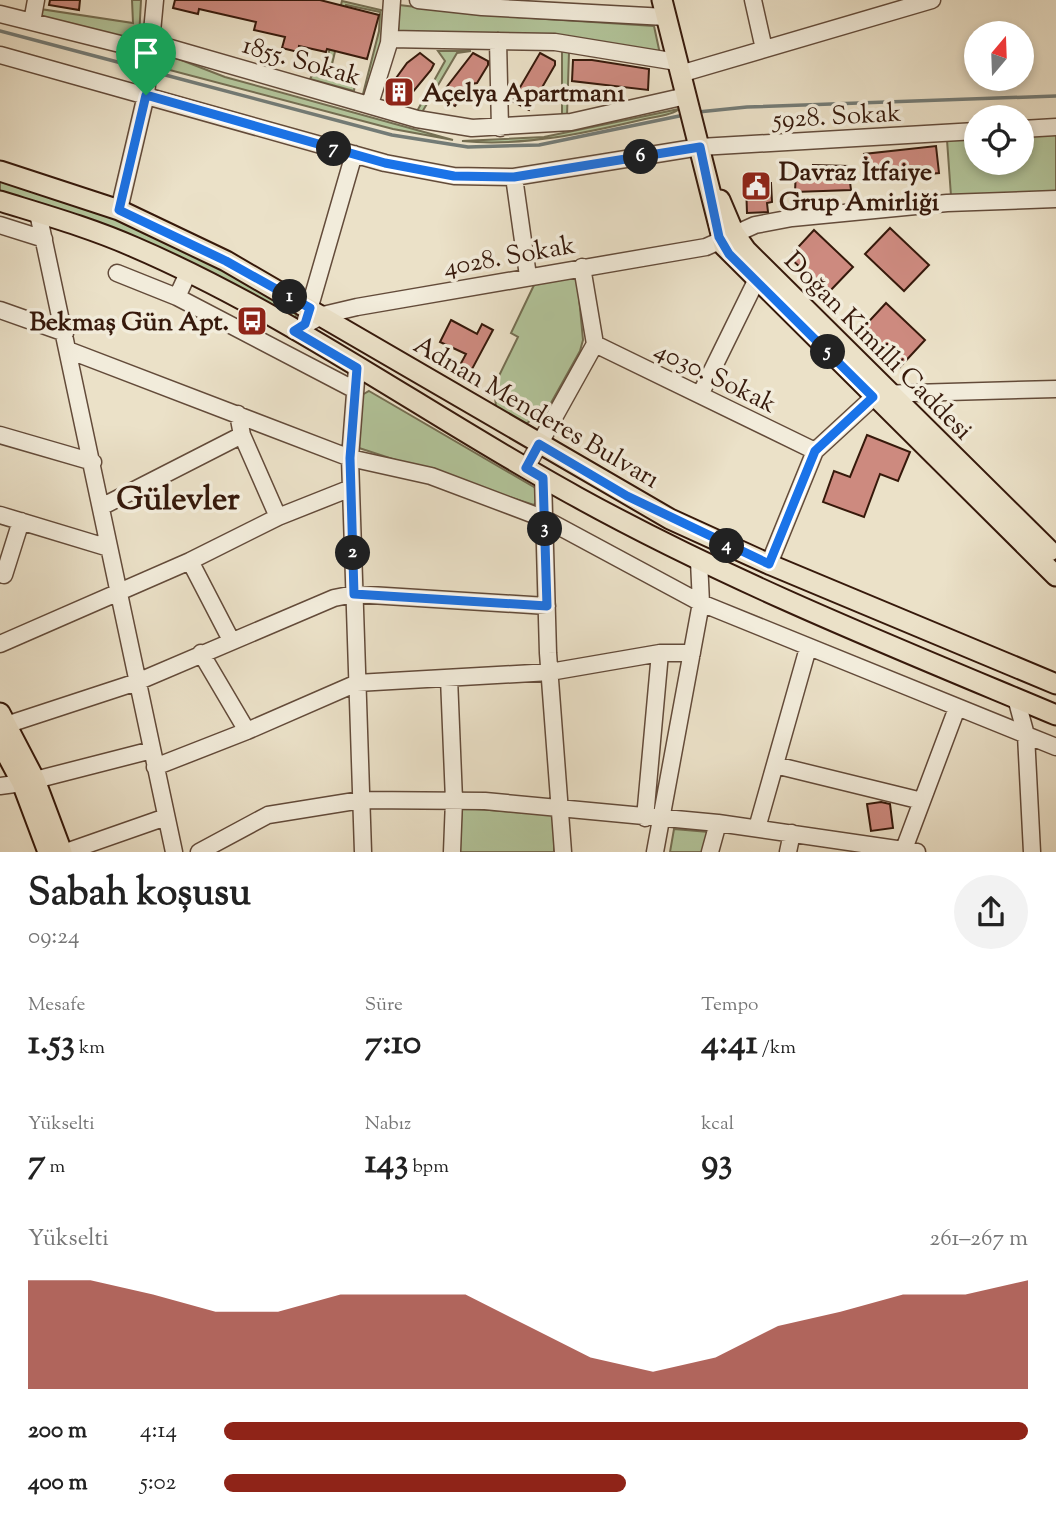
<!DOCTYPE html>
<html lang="tr">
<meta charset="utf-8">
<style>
body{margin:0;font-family:"Sorts Mill Goudy",serif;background:#f2f2f2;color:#222;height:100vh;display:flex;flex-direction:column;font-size:26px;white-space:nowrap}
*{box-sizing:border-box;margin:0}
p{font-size:23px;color:#767676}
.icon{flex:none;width:38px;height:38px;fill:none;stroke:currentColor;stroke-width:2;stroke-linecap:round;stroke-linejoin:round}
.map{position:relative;height:852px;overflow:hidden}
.side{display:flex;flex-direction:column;background:#fff;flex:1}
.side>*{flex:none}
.needle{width:46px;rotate:19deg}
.buttons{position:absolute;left:964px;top:21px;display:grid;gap:14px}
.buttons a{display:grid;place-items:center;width:70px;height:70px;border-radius:50%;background:#fff;box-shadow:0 4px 10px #0003;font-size:35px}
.pin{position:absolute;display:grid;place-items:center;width:60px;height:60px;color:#fff;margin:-72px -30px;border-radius:50% 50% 50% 0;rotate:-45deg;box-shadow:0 0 7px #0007}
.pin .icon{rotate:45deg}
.km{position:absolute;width:35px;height:35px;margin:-18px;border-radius:50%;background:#222;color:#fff;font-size:19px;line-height:35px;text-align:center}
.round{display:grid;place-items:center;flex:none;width:74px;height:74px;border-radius:37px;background:#f2f2f2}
.head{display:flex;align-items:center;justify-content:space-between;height:119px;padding:0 28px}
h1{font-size:38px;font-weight:700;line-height:52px}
.figures{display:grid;grid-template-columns:repeat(3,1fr);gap:10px;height:119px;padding:7px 28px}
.figures div{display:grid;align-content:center}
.figures b{font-size:35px;font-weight:700}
.figures small{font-size:19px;font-weight:400}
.figures p{font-size:19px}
.chart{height:196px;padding:14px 28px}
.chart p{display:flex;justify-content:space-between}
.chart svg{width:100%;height:126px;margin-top:7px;fill:#8f2418;opacity:.7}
ul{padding:0 28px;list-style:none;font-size:23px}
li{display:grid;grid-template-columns:112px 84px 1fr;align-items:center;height:52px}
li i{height:18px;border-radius:9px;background:#8f2418}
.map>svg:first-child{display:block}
.green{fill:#b2c49a;stroke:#746e52;stroke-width:2}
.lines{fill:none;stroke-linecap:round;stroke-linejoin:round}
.stream{stroke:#737b76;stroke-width:3.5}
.building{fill:#cd8a7f;stroke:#36190b;stroke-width:2}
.minor-casing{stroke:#634b3a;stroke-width:19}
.major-casing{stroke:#36190b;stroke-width:23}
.minor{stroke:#f2ecdb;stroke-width:16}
.major{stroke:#ebe1c8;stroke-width:19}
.route-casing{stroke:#fff;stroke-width:14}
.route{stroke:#1a73e8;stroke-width:9}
.labels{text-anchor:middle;stroke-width:7;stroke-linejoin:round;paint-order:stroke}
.street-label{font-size:26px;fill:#36190b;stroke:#f2ecdb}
.poi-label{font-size:26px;font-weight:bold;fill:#36190b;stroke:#f2ecdb;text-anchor:start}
.district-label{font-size:33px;font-weight:bold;fill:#36190b;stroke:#f2ecdb}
</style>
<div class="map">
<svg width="1056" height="852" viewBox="0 0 1056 852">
<rect width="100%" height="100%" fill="#ebe1c8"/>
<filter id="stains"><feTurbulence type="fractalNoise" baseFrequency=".00286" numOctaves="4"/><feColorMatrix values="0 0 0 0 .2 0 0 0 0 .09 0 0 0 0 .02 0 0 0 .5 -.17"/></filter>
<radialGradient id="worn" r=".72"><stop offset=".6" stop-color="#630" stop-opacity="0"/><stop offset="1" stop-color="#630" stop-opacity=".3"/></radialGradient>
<path class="green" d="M 132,0 L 141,0 L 139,38 L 129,43 L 38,19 L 40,9 L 133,23 Z
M 342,1 L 385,11 L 383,40 L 367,95 L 363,94 L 379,31 L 380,12 L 346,5 L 329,77 L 355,84 L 354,91 L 310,79 L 313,74 L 323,75 Z
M 399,5 L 486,15 L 654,26 L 660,54 L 398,34 Z
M 438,51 L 471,51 L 457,53 L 421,114 L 416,113 L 445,61 Z
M 562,51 L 569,52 L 567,116 L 562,117 Z
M 163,53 L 225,77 L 453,140 L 393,129 L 162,68 Z
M 679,109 C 673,115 655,117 645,119 C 586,133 523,147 462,141 L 544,137 Z
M 1056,133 L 1056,191 L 951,196 L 947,140 L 976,138 L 976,163 L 1022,163 L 1022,135 Z
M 0,181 L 127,223 L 225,270 L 297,315 L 293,319 L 0,193 Z
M 577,276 L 583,340 L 580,351 L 551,403 L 525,425 L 496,407 L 494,386 L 518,337 L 511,333 L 535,283 Z
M 369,391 L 539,490 L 539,499 L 534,505 L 359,448 L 362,395 Z
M 462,808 L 556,815 L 554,852 L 459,852 Z
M 674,829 L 709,832 L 704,852 L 670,852 Z"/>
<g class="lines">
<path class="stream" d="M 0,31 L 144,69
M 154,72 L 392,135 L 468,147 L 539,145 L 684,115
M 698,112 L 747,107 L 1056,96"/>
</g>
<path class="building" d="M 50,0 L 80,0 L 79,10 L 49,5 Z
M 175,0 L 320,0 L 379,15 L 367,59 L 327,49 L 326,52 L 299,46 L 298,52 L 282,48 L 285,37 L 254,30 L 256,22 L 199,9 L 198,14 L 173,8 Z
M 420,53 L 434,64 L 431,70 L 403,104 L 391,101 L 386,92 L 407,63 Z
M 473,53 L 488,61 L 488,65 L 477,83 L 471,84 L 455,106 L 439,97 Z
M 540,53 L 555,61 L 555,65 L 529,110 L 512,101 Z
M 573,60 L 592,60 L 649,69 L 648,90 L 572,81 Z
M 936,146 L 939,173 L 867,180 L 864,154 Z
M 813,165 L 848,166 L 851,190 L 795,192 L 796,169 L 813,168 Z
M 771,183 L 772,202 L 767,203 L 768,212 L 747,213 L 746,184 Z
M 890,228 L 929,265 L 904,291 L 865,254 Z
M 814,230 L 853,267 L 828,293 L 789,257 Z
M 886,303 L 925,340 L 900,367 L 861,330 Z
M 451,320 L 477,334 L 482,324 L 493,330 L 471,371 L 460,365 L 466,354 L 440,342 Z
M 867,435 L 910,452 L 898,481 L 880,474 L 864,517 L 823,502 L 834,471 L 850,477 Z
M 881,802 L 890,804 L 893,828 L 871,831 L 867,804 Z"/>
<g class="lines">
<g class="minor-casing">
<path id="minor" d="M 418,0 L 482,7
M 478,0 L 482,7 L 666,17
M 753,0 L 764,49
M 0,14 L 152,52
M 32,22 L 36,0
M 390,39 L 555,42 L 677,62
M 498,41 L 500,128
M 153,43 L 417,119 L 472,128 L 571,122 L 686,96
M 0,55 L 385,163 L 454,176 L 514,177 L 700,147 L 976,131
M 680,74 L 932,0
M 370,104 L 389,43 L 392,0
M 1022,129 L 1056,127
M 514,177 L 528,276
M 119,210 L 146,95 L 155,0
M 38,213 L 174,852
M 0,225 L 44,239
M 117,273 L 177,297 L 188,273
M 177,297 L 355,390
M 0,310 L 65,333
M 306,320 L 354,154
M 294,331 L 323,315 L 357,307 L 706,247 L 755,225 L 792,218 L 947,203 L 1056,199
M 595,344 L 815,451
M 68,350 L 350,458 L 431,476 L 545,519 L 701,603 L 1056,747
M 357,368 L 350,458 L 363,852
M 700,395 L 756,281
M 238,414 L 242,435 L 278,517 L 351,488
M 0,435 L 93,462
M 526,468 L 595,344 L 582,267
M 543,478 L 548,653 L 563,852
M 101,507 L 242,435
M 0,515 L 109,548
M 190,561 L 231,640
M 769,564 L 815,451 L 877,394 L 1056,389
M 4,575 L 21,521
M 0,644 L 190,561 L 278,517
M 201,653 L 247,731 L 357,683 L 550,672 L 660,653 L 692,653
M 449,678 L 454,800 L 452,852
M 1016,698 L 1026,735 L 1032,852
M 6,725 L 137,682 L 334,598 L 354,594 L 547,606
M 775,765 L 922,801
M 155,767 L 247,731
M 35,780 L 152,750
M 0,786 L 22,783
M 645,818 L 660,653
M 757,828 L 808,648
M 904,849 L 957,708
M 66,852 L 166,817
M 199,852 L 268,815 L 361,800 L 485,801 L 718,823 L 917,852
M 655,852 L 701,603 L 699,561
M 710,852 L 718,823
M 788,852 L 792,833"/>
</g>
<g class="major-casing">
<path id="major" d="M 662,0 L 724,246 L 1056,576
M 0,171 L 119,210 L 226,261 L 670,519 L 771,565 L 1056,684
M 720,200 L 734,233 L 746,250 L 1050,551
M 0,201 C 45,215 91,228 134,247 C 290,314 429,416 577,497 C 731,582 894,647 1056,715
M 0,713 L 35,780 L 62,852
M 0,742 L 22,783 L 48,852"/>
</g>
<use href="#minor" class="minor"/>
<use href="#major" class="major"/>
</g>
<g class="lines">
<g class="route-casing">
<path id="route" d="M 146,95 L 385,163 L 454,176 L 514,177 L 700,147 L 719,237 L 729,254 L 873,397 L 815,451 L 769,564 L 627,496 L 539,444 L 526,468 L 543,478 L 547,606 L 354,594 L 350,458 L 357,368 L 294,331 L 305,324 L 310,308 L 226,261 L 119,210 Z"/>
</g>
<use href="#route" class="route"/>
</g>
<defs>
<g id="building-square" transform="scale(1.575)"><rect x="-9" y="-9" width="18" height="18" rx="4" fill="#8f2418" stroke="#f2ecdb"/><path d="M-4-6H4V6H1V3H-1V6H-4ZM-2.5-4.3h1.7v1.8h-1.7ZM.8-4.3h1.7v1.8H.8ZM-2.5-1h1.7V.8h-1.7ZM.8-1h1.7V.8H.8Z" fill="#fff"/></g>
<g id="civic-square" transform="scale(1.575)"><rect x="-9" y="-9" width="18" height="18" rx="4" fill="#8f2418" stroke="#f2ecdb"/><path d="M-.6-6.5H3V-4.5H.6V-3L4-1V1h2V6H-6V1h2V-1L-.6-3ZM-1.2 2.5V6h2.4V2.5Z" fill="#fff"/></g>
<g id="bus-square" transform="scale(1.575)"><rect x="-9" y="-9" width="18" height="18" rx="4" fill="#8f2418" stroke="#f2ecdb"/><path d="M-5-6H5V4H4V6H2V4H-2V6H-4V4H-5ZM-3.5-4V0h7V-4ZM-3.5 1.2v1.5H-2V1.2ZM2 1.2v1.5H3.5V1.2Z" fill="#fff"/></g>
</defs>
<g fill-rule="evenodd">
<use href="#building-square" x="399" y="92"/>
<use href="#civic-square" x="756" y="186"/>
<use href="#bus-square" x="252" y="321"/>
</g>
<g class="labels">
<g class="street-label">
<text transform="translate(302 60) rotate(16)" y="9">1855. Sokak</text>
<text transform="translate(837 115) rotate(-3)" y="9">5928. Sokak</text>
<text transform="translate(509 255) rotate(-10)" y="9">4028. Sokak</text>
<text transform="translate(879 345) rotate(45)" y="9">Doğan Kimilli Caddesi</text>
<text transform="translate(716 376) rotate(26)" y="9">4030. Sokak</text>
<text transform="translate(537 411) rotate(30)" y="9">Adnan Menderes Bulvarı</text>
</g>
<g class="poi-label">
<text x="422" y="101">Açelya Apartmanı</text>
<text x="779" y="180">Davraz İtfaiye<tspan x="779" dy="30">Grup Amirliği</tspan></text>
<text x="229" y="330" text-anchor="end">Bekmaş Gün Apt.</text>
</g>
<g class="district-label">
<text x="178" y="509">Gülevler</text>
</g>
</g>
<rect width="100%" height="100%" filter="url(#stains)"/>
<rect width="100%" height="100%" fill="url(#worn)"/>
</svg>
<div class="buttons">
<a><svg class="needle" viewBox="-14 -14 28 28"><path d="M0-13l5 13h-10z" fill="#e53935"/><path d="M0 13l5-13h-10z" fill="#767676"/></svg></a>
<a><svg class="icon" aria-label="locate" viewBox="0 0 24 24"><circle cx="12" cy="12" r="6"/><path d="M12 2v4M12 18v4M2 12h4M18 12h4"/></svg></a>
</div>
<div class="pin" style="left:146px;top:95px;background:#1e9e55"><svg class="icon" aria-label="arrive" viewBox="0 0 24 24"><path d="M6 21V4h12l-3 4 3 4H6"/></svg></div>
<b class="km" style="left:290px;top:297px">1</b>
<b class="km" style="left:353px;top:553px">2</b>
<b class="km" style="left:545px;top:529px">3</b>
<b class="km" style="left:727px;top:546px">4</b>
<b class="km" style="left:828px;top:352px">5</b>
<b class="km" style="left:641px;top:157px">6</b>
<b class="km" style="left:334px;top:149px">7</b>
</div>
<section class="side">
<div class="head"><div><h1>Sabah koşusu</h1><p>09:24</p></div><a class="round"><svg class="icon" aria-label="share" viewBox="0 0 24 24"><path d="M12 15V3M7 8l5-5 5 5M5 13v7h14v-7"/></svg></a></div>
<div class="figures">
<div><p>Mesafe</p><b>1.53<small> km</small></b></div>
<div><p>Süre</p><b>7:10</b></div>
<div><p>Tempo</p><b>4:41<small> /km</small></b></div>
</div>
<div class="figures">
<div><p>Yükselti</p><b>7<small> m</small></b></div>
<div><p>Nabız</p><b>143<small> bpm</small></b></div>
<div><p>kcal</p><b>93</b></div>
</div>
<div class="chart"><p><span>Yükselti</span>261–267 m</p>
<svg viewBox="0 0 160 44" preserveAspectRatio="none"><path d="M0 44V6L10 6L20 11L30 17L40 17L50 11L60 11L70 11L80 22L90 33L100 38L110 33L120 22L130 17L140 11L150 11L160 6V44z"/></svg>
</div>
<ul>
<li><b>200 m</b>4:14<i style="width:100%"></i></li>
<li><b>400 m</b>5:02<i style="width:50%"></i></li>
</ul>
</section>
